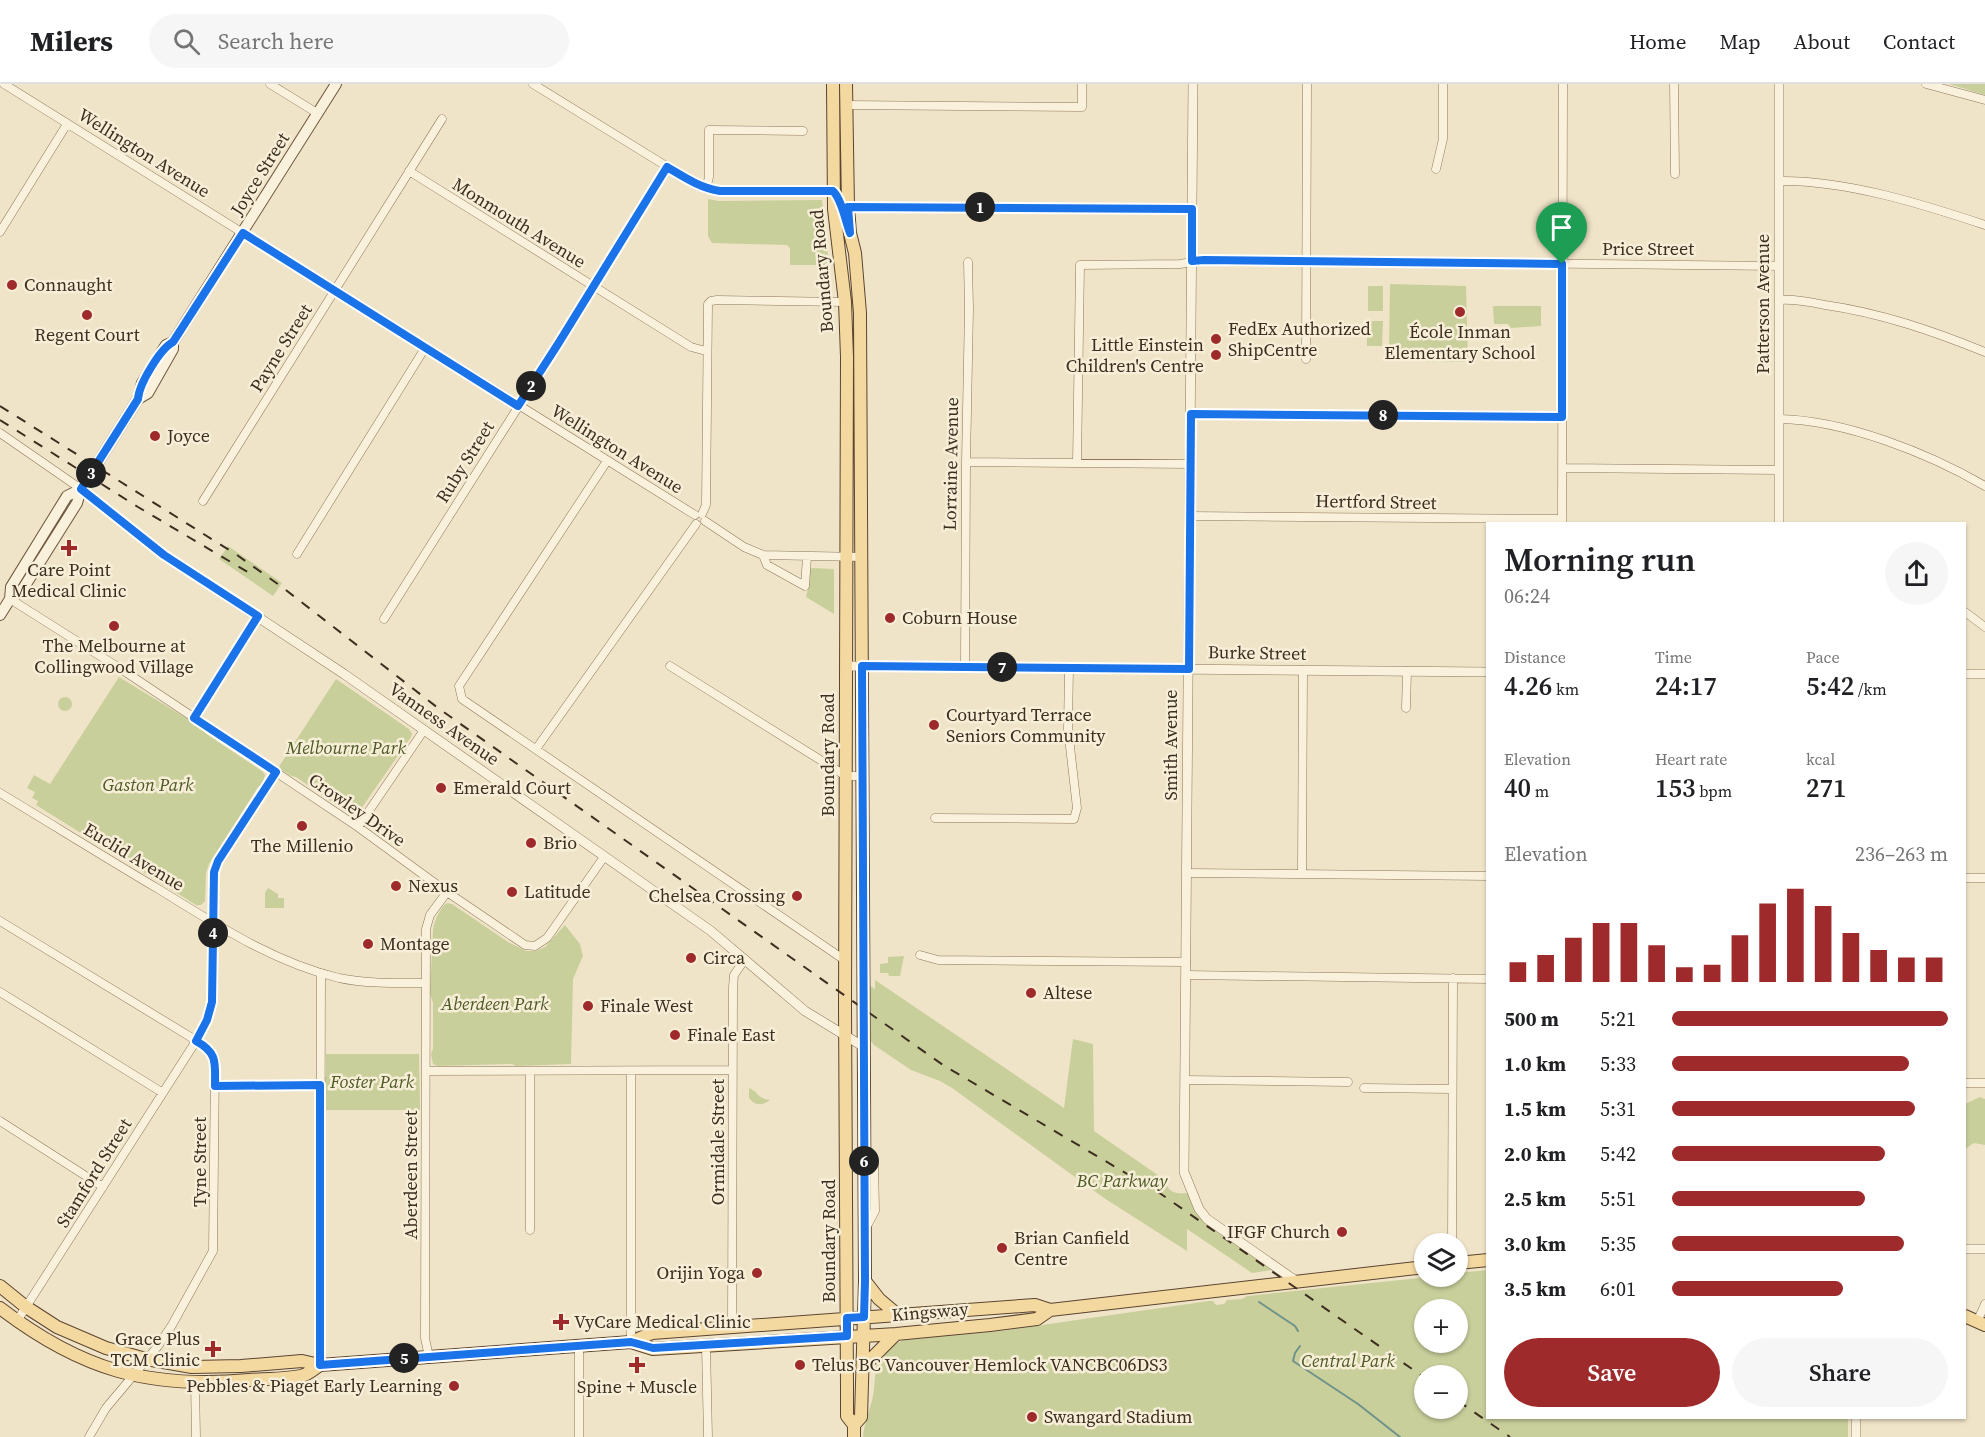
<!DOCTYPE html>
<meta charset="utf-8">
<style>
body{margin:0;font-family:"Source Serif 4",serif;background:#f6f6f6;color:#202124;height:100vh;display:flex;flex-direction:column;font-size:22px;white-space:nowrap}
*{box-sizing:border-box;margin:0}
p{font-size:20px;color:#757577}
.icon{flex:none;width:33px;height:33px;fill:none;stroke:currentColor;stroke-width:2;stroke-linecap:round;stroke-linejoin:round}
.map{position:relative;flex:1;overflow:hidden}
.sheet{position:absolute;left:1486px;top:438px;width:480px;height:897px;display:flex;flex-direction:column;background:#fff;border-radius:0px;box-shadow:0 2px 4px #0004}
.sheet>*{flex:none}
.controls{position:absolute;left:1414px;top:1149px;display:grid;gap:12px}
.controls a{display:grid;place-items:center;width:54px;height:54px;border-radius:50%;background:#fff;box-shadow:0 2px 4px #0004;font-size:30px}
.pin{position:absolute;display:grid;place-items:center;width:51px;height:51px;color:#fff;margin:-62px -26px;border-radius:50% 50% 50% 0;rotate:-45deg;box-shadow:0 0 6px #0007}
.pin .icon{rotate:45deg}
.km{position:absolute;width:30px;height:30px;margin:-15px;border-radius:50%;background:#222;color:#fff;font-size:16px;line-height:30px;text-align:center}
.round{display:grid;place-items:center;flex:none;width:63px;height:63px;border-radius:32px;background:#f6f6f6}
.headline{display:flex;align-items:center;justify-content:space-between;height:102px;padding:0 18px}
h1{font-size:33px;font-weight:600;line-height:45px}
.figures{display:grid;grid-template-columns:repeat(3,1fr);gap:9px;height:102px;padding:6px 18px}
.figures div{display:grid;align-content:center}
.figures b{font-size:26px;font-weight:600}
.figures small{font-size:16px;font-weight:400}
.figures p{font-size:16px}
.chart{height:168px;padding:12px 18px}
.chart p{display:flex;justify-content:space-between}
.chart svg{width:100%;height:108px;margin-top:6px;stroke:#9e2a2b;stroke-width:6}
.primary-button{display:flex;gap:12px;margin-top:auto;padding:12px 18px}
.primary-button a{flex:1;height:69px;border-radius:36px;background:#9e2a2b;color:#fff;font-size:24px;font-weight:600;line-height:69px;text-align:center}
.primary-button a+a{background:#f6f6f6;color:#202124}
ul{padding:0 18px;list-style:none;font-size:20px}
li{display:grid;grid-template-columns:96px 72px 1fr;align-items:center;height:45px}
li i{height:15px;border-radius:8px;background:#9e2a2b}
header{display:flex;align-items:center;gap:36px;box-sizing:border-box;height:84px;padding:0 30px;background:#fff;border-bottom:2px solid #e0e0e0}
header strong{font-size:28px}
nav{display:flex;gap:33px;margin-inline-start:auto;font-size:21px}
.search{width:420px;height:54px;background:#f6f6f6;display:flex;align-items:center;gap:15px;box-sizing:border-box;padding:0 21px;border-radius:33px;color:#757577;font-size:22px}
.map>svg:first-child{display:block}
.green{fill:#c9cf9b;fill-rule:evenodd}
.lines{fill:none;stroke-linecap:round;stroke-linejoin:round}
.stream{stroke:#6f938a;stroke-width:2}
.minor-casing{stroke:#8d765c;stroke-width:9}
.tertiary-casing{stroke:#8d765c;stroke-width:10}
.secondary-casing{stroke:#6f573f;stroke-width:12}
.primary-casing{stroke:#5b4430;stroke-width:14}
.minor{stroke:#faf1dc;stroke-width:8}
.tertiary{stroke:#faf1dc;stroke-width:9}
.secondary{stroke:#faf1dc;stroke-width:10}
.primary{stroke:#f3d9a0;stroke-width:12}
.rail{stroke:#3d2e20;stroke-width:2;stroke-dasharray:10 10;stroke-linecap:butt}
.route-casing{stroke:#fff;stroke-width:12}
.route{stroke:#1a73e8;stroke-width:8}
.poi-dot{fill:#9e2a2b;stroke:#f7eed8;stroke-width:2}
.labels{text-anchor:middle;stroke-width:5;stroke-linejoin:round;paint-order:stroke}
.street-label{font-size:18px;fill:#3d2e20;stroke:#f7eed8}
.poi-label{font-size:18px;fill:#3d2e20;stroke:#f7eed8;text-anchor:start}
.park-label{font-size:18px;font-style:italic;fill:#4d5a26;stroke:#f7eed8}
</style>
<header>
<strong>Milers</strong>
<div class="search"><svg class="icon" aria-label="search" viewBox="0 0 24 24"><circle cx="10" cy="10" r="6"/><path d="M15 15l6 6"/></svg>Search here</div>
<nav><a>Home</a><a>Map</a><a>About</a><a>Contact</a></nav>
</header>
<div class="map">
<svg width="1985" height="1353" viewBox="0 0 1985 1353">
<rect width="100%" height="100%" fill="#f0e4c8"/>
<path class="green" d="M 1949,0 L 1985,0 L 1985,11 Z
M 708,115 L 719,117 L 822,116 L 829,181 L 790,181 L 790,164 L 787,161 L 712,159 L 708,152 Z
M 1390,200 L 1466,202 L 1468,274 L 1465,278 L 1415,277 L 1415,266 L 1389,266 Z
M 1368,202 L 1383,202 L 1383,227 L 1368,227 Z
M 1493,222 L 1541,222 L 1541,242 L 1511,244 L 1508,240 L 1494,240 Z
M 1367,237 L 1383,237 L 1382,262 L 1367,262 Z
M 228,462 L 282,499 L 273,512 L 219,475 Z
M 812,484 L 834,485 L 834,530 L 806,513 L 810,496 L 810,485 Z
M 119,593 L 204,645 L 205,649 L 262,687 L 265,691 L 262,701 L 258,703 L 209,780 L 206,789 L 205,817 L 201,821 L 196,821 L 36,721 L 38,717 L 32,714 L 35,708 L 27,704 L 34,691 L 50,700 Z
M 336,595 L 409,645 L 412,650 L 411,653 L 363,722 L 360,730 L 354,733 L 296,693 L 291,692 L 278,684 Z
M58 620a7 7 0 1 1 14 0a7 7 0 1 1-14 0Z
M 268,804 L 278,810 L 278,814 L 284,814 L 284,824 L 265,824 L 265,809 Z
M 447,819 L 452,820 L 508,858 L 526,867 L 536,867 L 545,863 L 565,841 L 580,860 L 583,872 L 573,895 L 571,980 L 516,982 L 512,980 L 438,982 L 433,980 L 431,970 L 433,965 L 433,919 L 430,909 L 433,846 C 434,838 440,823 447,819 Z
M 904,872 L 900,892 L 889,892 L 888,889 L 880,889 L 880,880 L 888,879 L 888,873 Z
M 875,896 L 1064,1024 L 1073,955 L 1093,960 L 1094,1047 L 1165,1096 C 1168,1109 1176,1110 1188,1109 L 1192,1118 L 1272,1186 L 1252,1189 L 1187,1145 L 1187,1167 L 1104,1114 L 952,1004 L 940,997 L 911,986 L 874,961 L 870,956 L 868,901 L 875,905 Z
M 326,970 L 419,970 L 420,1026 L 325,1026 L 324,995 L 326,992 Z
M 749,1004 C 759,1008 756,1014 770,1016 C 762,1022 755,1022 749,1014 Z
M 1980,1013 L 1985,1015 L 1985,1061 L 1974,1059 L 1965,1065 L 1965,1020 Z
M 1488,1186 L 1488,1334 L 1848,1334 L 1848,1353 L 863,1353 C 864,1339 870,1326 873,1312 C 878,1284 869,1268 904,1256 L 1001,1247 L 1209,1217 L 1213,1217 L 1216,1221 L 1224,1220 L 1227,1216 L 1242,1215 L 1247,1212 L 1429,1193 L 1458,1192 L 1458,1189 ZM 1425,1226 L 1458,1226 L 1458,1258 L 1425,1258 ZM 1425,1292 L 1458,1292 L 1458,1324 L 1425,1324 Z"/>
<g class="lines">
<path class="stream" d="M 1259,1218 L 1295,1242 L 1298,1247
M 1300,1262 L 1295,1269 L 1293,1277 L 1358,1320 L 1400,1353"/>
<g class="minor-casing">
<path id="minor" d="M 4,0 L 695,431
M 270,0 L 317,29
M 533,0 L 697,101 L 706,105 L 720,107 L 833,107
M 1674,0 L 1675,90
M 1926,0 L 1985,16
M 846,21 L 1082,23 L 1082,0
M 1436,85 L 1443,55 L 1443,0
M 409,87 L 691,263 L 706,267
M 1779,97 C 1846,96 1922,120 1985,141
M 706,105 L 709,93 L 709,46 L 803,47
M 848,123 L 1192,125
M 0,148 L 67,40
M 1779,216 C 1795,215 1810,218 1825,221 C 1881,229 1933,247 1985,268
M 1306,275 L 1307,0
M 1191,330 L 1562,333
M 1779,335 C 1845,336 1928,369 1985,402
M 0,349 L 81,405
M 607,377 L 459,602 L 462,615 L 846,877
M 966,378 L 1191,380
M 1077,379 L 1080,181 L 1180,180 L 1204,176 L 1779,182
M 1562,384 L 1779,386
M 203,417 L 442,35
M 702,430 L 706,421 L 708,220 L 711,217 L 717,216 L 845,218
M 1190,432 L 1562,435
M 705,437 L 744,463 L 763,471 L 863,473
M 1562,440 L 1563,0
M 297,470 L 425,264
M 763,471 L 767,481 L 805,502 L 807,473
M 10,515 L 124,587 L 358,743 L 447,808 L 525,861 L 535,862 L 547,854 L 604,773
M 1965,528 L 1985,543
M 384,535 L 558,260 L 667,83
M 670,582 L 846,692 L 862,692
M 965,583 L 966,378 L 969,225 L 968,178
M 1406,624 L 1407,587
M 194,634 L 258,532
M 536,665 L 696,440
M 0,709 C 53,741 106,774 160,806 C 217,841 273,878 339,894 C 367,900 398,899 426,899
M 935,734 L 1074,735 L 1077,724 L 1068,645 L 1069,584
M 358,743 L 424,646
M 1187,789 L 1488,792
M 1302,789 L 1303,586
M 1965,794 L 1985,794
M 0,837 L 207,963 L 214,972 L 215,981 L 213,1167 L 172,1241 L 158,1262 L 106,1324 L 89,1353
M 920,871 L 938,876 L 1186,878
M 1186,891 L 1488,895
M 0,908 L 163,1009
M 426,987 L 732,986
M 631,987 L 631,1258
M 1185,996 L 1348,998
M 1965,999 L 1985,999
M 215,1002 L 320,1001
M 1364,1004 L 1451,1005
M 0,1037 L 103,1103
M 864,1072 L 874,1079 L 875,1127 L 867,1142
M 530,1146 L 530,987
M 1452,1160 L 1453,894
M 17,1237 L 196,957 L 207,936 L 212,918 L 214,788 L 218,777 L 276,688
M 1977,1238 L 1985,1220
M 732,1244 L 733,903 L 734,891 L 745,875
M 579,1261 L 579,1353
M 706,1262 L 708,1353
M 429,1273 L 425,1254 L 426,845 L 430,831 L 447,808
M 320,1281 L 321,889
M 195,1299 L 196,1353"/>
</g>
<g class="tertiary-casing">
<path id="tertiary" d="M 1193,0 L 1184,1088 L 1199,1125 L 1207,1135 L 1296,1197
M 81,405 L 164,471 L 344,590 L 711,847 L 805,927 L 864,963
M 1779,440 L 1779,0
M 846,582 L 1488,588
M 1965,590 L 1985,590
M 1965,1165 L 1985,1165
M 1856,1334 L 1856,1353"/>
</g>
<g class="secondary-casing">
<path id="secondary" d="M 138,315 L 148,309 L 173,265 L 173,258
M 10,515 L 11,503 L 67,412 L 81,405
M 0,531 L 10,515 L 21,508 L 77,419 L 81,405 L 138,315 L 142,299 L 166,261 L 173,258 L 336,0"/>
</g>
<g class="primary-casing">
<path id="primary" d="M 833,0 L 834,125 L 845,218 L 847,273 L 845,923 L 847,1304 L 847,1332 L 854,1341 L 854,1353
M 846,0 L 848,123 L 850,149 L 855,169 L 860,229 L 865,1197 L 861,1333 L 854,1341
M 1458,1179 L 1488,1176
M 865,1197 L 879,1215 L 898,1231
M 0,1202 L 26,1223 L 57,1243 L 106,1264 L 146,1275 L 192,1283 L 241,1282 L 302,1277 L 320,1281 L 631,1258 L 652,1249 L 1035,1221 L 1050,1226 L 1425,1183
M 0,1224 C 81,1286 148,1305 249,1296 C 263,1295 293,1295 304,1291 C 310,1289 315,1284 320,1281
M 1965,1232 L 1985,1241
M 631,1258 L 653,1265 L 896,1250 L 990,1241 L 1037,1235 L 1050,1226
M 863,1283 L 896,1250"/>
</g>
<use href="#minor" class="minor"/>
<use href="#tertiary" class="tertiary"/>
<use href="#secondary" class="secondary"/>
<use href="#primary" class="primary"/>
<path class="rail" d="M 0,322 L 237,471 L 282,503 L 438,624 L 943,981 L 1161,1110 L 1425,1294
M 0,336 L 138,423 L 251,490
M 1458,1317 L 1510,1353"/>
</g>
<g class="lines">
<g class="route-casing">
<path id="route" d="M 667,83 C 684,93 700,104 720,107 L 833,107 C 842,116 845,136 850,149 L 848,123 L 1192,125 L 1192,177 L 1204,176 L 1562,180 L 1562,333 L 1191,330 L 1189,585 L 862,582 L 865,1197 L 864,1233 L 847,1234 L 847,1252 L 653,1264 L 631,1258 L 320,1281 L 320,1001 L 215,1002 C 215,979 218,969 196,957 L 207,936 L 212,918 L 214,788 L 218,777 L 276,688 L 194,634 L 258,532 L 164,471 L 81,405 L 138,315 C 139,300 160,265 173,258 L 243,149 L 518,322 L 558,260 Z"/>
</g>
<use href="#route" class="route"/>
</g>
<g class="poi-dot">
<circle cx="12" cy="201" r="6"/>
<circle cx="1460" cy="228" r="6"/>
<circle cx="87" cy="231" r="6"/>
<circle cx="1216" cy="255" r="6"/>
<circle cx="1216" cy="271" r="6"/>
<circle cx="155" cy="352" r="6"/>
<path d="M66 455h6v6h6v6h-6v6h-6v-6h-6v-6h6z"/>
<circle cx="890" cy="534" r="6"/>
<circle cx="114" cy="542" r="6"/>
<circle cx="934" cy="641" r="6"/>
<circle cx="441" cy="704" r="6"/>
<circle cx="302" cy="742" r="6"/>
<circle cx="531" cy="759" r="6"/>
<circle cx="396" cy="802" r="6"/>
<circle cx="512" cy="808" r="6"/>
<circle cx="797" cy="812" r="6"/>
<circle cx="368" cy="860" r="6"/>
<circle cx="691" cy="874" r="6"/>
<circle cx="1031" cy="909" r="6"/>
<circle cx="588" cy="922" r="6"/>
<circle cx="675" cy="951" r="6"/>
<circle cx="1342" cy="1148" r="6"/>
<circle cx="1002" cy="1164" r="6"/>
<circle cx="757" cy="1189" r="6"/>
<path d="M558 1229h6v6h6v6h-6v6h-6v-6h-6v-6h6z"/>
<path d="M210 1256h6v6h6v6h-6v6h-6v-6h-6v-6h6z"/>
<path d="M634 1272h6v6h6v6h-6v6h-6v-6h-6v-6h6z"/>
<circle cx="800" cy="1281" r="6"/>
<circle cx="454" cy="1302" r="6"/>
<circle cx="1032" cy="1333" r="6"/>
</g>
<g class="labels">
<g class="street-label">
<text transform="translate(144 69) rotate(32)" y="6">Wellington Avenue</text>
<text transform="translate(260 90) rotate(-58)" y="6">Joyce Street</text>
<text transform="translate(519 139) rotate(32)" y="6">Monmouth Avenue</text>
<text x="1648" y="171">Price Street</text>
<text transform="translate(822 187) rotate(-95)" y="6">Boundary Road</text>
<text transform="translate(1763 220) rotate(-90)" y="6">Patterson Avenue</text>
<text transform="translate(281 264) rotate(-58)" y="6">Payne Street</text>
<text transform="translate(617 365) rotate(32)" y="6">Wellington Avenue</text>
<text transform="translate(465 378) rotate(-58)" y="6">Ruby Street</text>
<text transform="translate(951 380) rotate(-89)" y="6">Lorraine Avenue</text>
<text transform="translate(1376 418) rotate(1)" y="6">Hertford Street</text>
<text transform="translate(1257 569) rotate(1)" y="6">Burke Street</text>
<text transform="translate(444 640) rotate(35)" y="6">Vanness Avenue</text>
<text transform="translate(1171 661) rotate(-90)" y="6">Smith Avenue</text>
<text transform="translate(828 671) rotate(-90)" y="6">Boundary Road</text>
<text transform="translate(357 726) rotate(35)" y="6">Crowley Drive</text>
<text transform="translate(134 773) rotate(31)" y="6">Euclid Avenue</text>
<text transform="translate(718 1058) rotate(-90)" y="6">Ormidale Street</text>
<text transform="translate(200 1078) rotate(-90)" y="6">Tyne Street</text>
<text transform="translate(94 1089) rotate(-58)" y="6">Stamford Street</text>
<text transform="translate(411 1091) rotate(-90)" y="6">Aberdeen Street</text>
<text transform="translate(829 1157) rotate(-90)" y="6">Boundary Road</text>
<text transform="translate(930 1228) rotate(-5)" y="6">Kingsway</text>
</g>
<g class="poi-label">
<text x="24" y="207">Connaught</text>
<text x="1228" y="251">FedEx Authorized<tspan x="1228" dy="21">ShipCentre</tspan></text>
<text x="1460" y="254" text-anchor="middle">École Inman<tspan x="1460" dy="21">Elementary School</tspan></text>
<text x="87" y="257" text-anchor="middle">Regent Court</text>
<text x="1204" y="267" text-anchor="end">Little Einstein<tspan x="1204" dy="21">Children's Centre</tspan></text>
<text x="167" y="358">Joyce</text>
<text x="69" y="492" text-anchor="middle">Care Point<tspan x="69" dy="21">Medical Clinic</tspan></text>
<text x="902" y="540">Coburn House</text>
<text x="114" y="568" text-anchor="middle">The Melbourne at<tspan x="114" dy="21">Collingwood Village</tspan></text>
<text x="946" y="637">Courtyard Terrace<tspan x="946" dy="21">Seniors Community</tspan></text>
<text x="453" y="710">Emerald Court</text>
<text x="543" y="765">Brio</text>
<text x="302" y="768" text-anchor="middle">The Millenio</text>
<text x="408" y="808">Nexus</text>
<text x="524" y="814">Latitude</text>
<text x="785" y="818" text-anchor="end">Chelsea Crossing</text>
<text x="380" y="866">Montage</text>
<text x="703" y="880">Circa</text>
<text x="1043" y="915">Altese</text>
<text x="600" y="928">Finale West</text>
<text x="687" y="957">Finale East</text>
<text x="1330" y="1154" text-anchor="end">IFGF Church</text>
<text x="1014" y="1160">Brian Canfield<tspan x="1014" dy="21">Centre</tspan></text>
<text x="745" y="1195" text-anchor="end">Orijin Yoga</text>
<text x="574" y="1244">VyCare Medical Clinic</text>
<text x="200" y="1261" text-anchor="end">Grace Plus<tspan x="200" dy="21">TCM Clinic</tspan></text>
<text x="812" y="1287">Telus BC Vancouver Hemlock VANCBC06DS3</text>
<text x="442" y="1308" text-anchor="end">Pebbles &amp; Piaget Early Learning</text>
<text x="637" y="1309" text-anchor="middle">Spine + Muscle</text>
<text x="1044" y="1339">Swangard Stadium</text>
</g>
<g class="park-label">
<text x="346" y="670">Melbourne Park</text>
<text x="148" y="707">Gaston Park</text>
<text x="495" y="926">Aberdeen Park</text>
<text x="372" y="1004">Foster Park</text>
<text x="1122" y="1103">BC Parkway</text>
<text x="1348" y="1283">Central Park</text>
</g>
</g>
</svg>
<div class="controls">
<a><svg class="icon" aria-label="layers" viewBox="0 0 24 24"><path d="M12 4l9 5-9 5-9-5zM3 14l9 5 9-5"/></svg></a>
<a>+</a>
<a>−</a>
</div>
<div class="pin" style="left:1562px;top:180px;background:#1e9e55"><svg class="icon" aria-label="arrive" viewBox="0 0 24 24"><path d="M6 21V4h12l-3 4 3 4H6"/></svg></div>
<b class="km" style="left:980px;top:123px">1</b>
<b class="km" style="left:531px;top:302px">2</b>
<b class="km" style="left:91px;top:389px">3</b>
<b class="km" style="left:213px;top:849px">4</b>
<b class="km" style="left:404px;top:1274px">5</b>
<b class="km" style="left:864px;top:1077px">6</b>
<b class="km" style="left:1002px;top:583px">7</b>
<b class="km" style="left:1383px;top:331px">8</b>
<section class="sheet">
<div class="headline"><div><h1>Morning run</h1><p>06:24</p></div><a class="round"><svg class="icon" aria-label="share" viewBox="0 0 24 24"><path d="M12 15V3M7 8l5-5 5 5M5 13v7h14v-7"/></svg></a></div>
<div class="figures">
<div><p>Distance</p><b>4.26<small> km</small></b></div>
<div><p>Time</p><b>24:17</b></div>
<div><p>Pace</p><b>5:42<small> /km</small></b></div>
</div>
<div class="figures">
<div><p>Elevation</p><b>40<small> m</small></b></div>
<div><p>Heart rate</p><b>153<small> bpm</small></b></div>
<div><p>kcal</p><b>271</b></div>
</div>
<div class="chart"><p><span>Elevation</span>236–263 m</p>
<svg viewBox="0 0 160 44" preserveAspectRatio="none"><path d="M5 44V36M15 44V33M25 44V26M35 44V20M45 44V20M55 44V29M65 44V38M75 44V37M85 44V25M95 44V12M105 44V6M115 44V13M125 44V24M135 44V31M145 44V34M155 44V34"/></svg>
</div>
<ul>
<li><b>500 m</b>5:21<i style="width:100%"></i></li>
<li><b>1.0 km</b>5:33<i style="width:86%"></i></li>
<li><b>1.5 km</b>5:31<i style="width:88%"></i></li>
<li><b>2.0 km</b>5:42<i style="width:77%"></i></li>
<li><b>2.5 km</b>5:51<i style="width:70%"></i></li>
<li><b>3.0 km</b>5:35<i style="width:84%"></i></li>
<li><b>3.5 km</b>6:01<i style="width:62%"></i></li>
</ul>
<div class="primary-button"><a>Save</a><a>Share</a></div>
</section>
</div>
